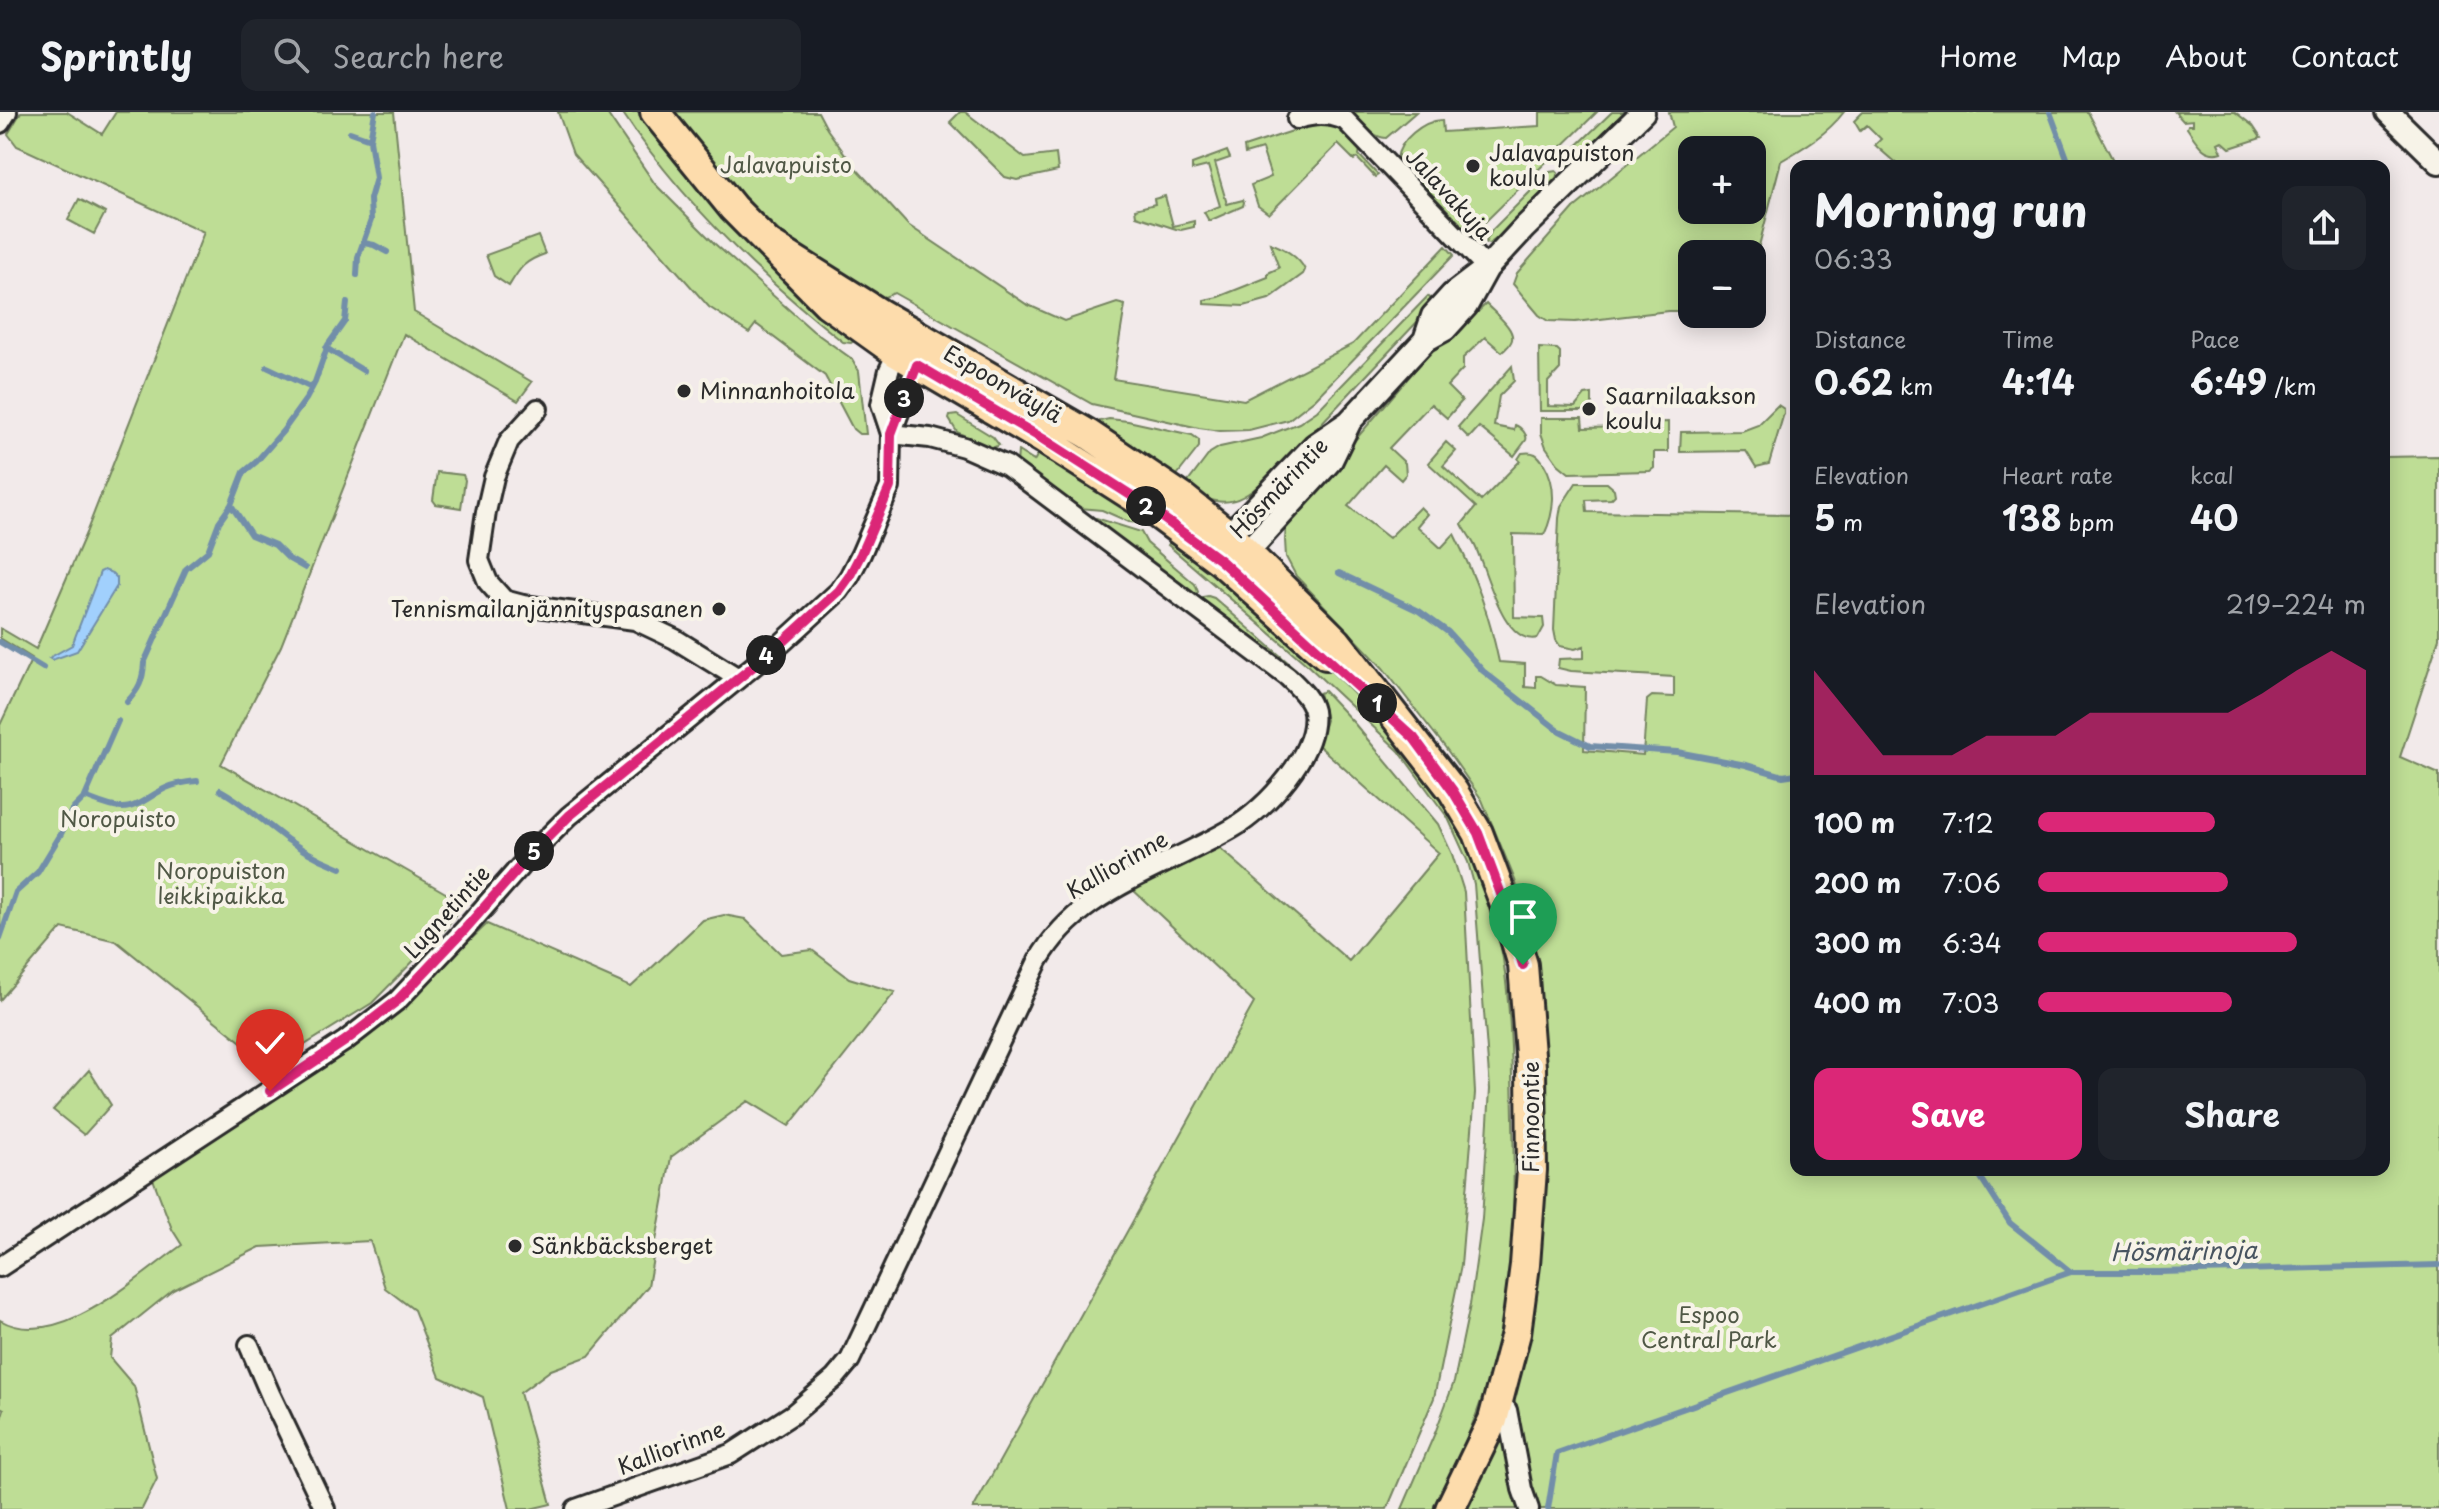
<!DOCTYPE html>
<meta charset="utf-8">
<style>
body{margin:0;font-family:"Playpen Sans",sans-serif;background:#20242c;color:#f1f3f6;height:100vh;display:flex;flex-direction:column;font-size:30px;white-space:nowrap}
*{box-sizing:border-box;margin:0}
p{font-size:26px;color:#9ea1a6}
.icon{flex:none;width:44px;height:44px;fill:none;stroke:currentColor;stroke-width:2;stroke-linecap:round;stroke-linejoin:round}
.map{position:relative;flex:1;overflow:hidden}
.drawer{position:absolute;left:1790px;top:48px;width:600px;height:1016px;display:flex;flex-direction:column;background:#171b24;border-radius:16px;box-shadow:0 4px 20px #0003}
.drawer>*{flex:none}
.controls{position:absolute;left:1678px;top:24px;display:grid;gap:16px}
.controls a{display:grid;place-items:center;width:88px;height:88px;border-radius:16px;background:#171b24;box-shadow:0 4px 20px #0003;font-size:40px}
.pin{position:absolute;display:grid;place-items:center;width:68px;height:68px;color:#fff;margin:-82px -34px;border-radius:50% 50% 50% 0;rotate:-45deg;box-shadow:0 0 8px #0007}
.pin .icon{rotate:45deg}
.km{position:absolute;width:40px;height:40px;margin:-20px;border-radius:50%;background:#222;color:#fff;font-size:22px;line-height:40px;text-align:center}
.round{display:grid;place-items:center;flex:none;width:84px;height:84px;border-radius:16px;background:#20242c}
.summary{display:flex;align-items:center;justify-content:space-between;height:136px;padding:0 24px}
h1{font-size:44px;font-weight:700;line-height:60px}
.stats{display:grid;grid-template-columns:repeat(3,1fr);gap:12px;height:136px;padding:8px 24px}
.stats div{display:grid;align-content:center}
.stats b{font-size:34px;font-weight:700}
.stats small{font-size:22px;font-weight:400}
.stats p{font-size:22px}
.chart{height:224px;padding:16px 24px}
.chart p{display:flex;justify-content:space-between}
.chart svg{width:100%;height:144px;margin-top:8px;fill:#db2777;opacity:.7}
.button{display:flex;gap:16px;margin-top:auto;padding:16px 24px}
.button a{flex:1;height:92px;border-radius:16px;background:#db2777;color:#fff;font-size:32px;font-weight:700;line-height:92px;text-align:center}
.button a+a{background:#20242c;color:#f1f3f6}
ul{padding:0 24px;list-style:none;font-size:26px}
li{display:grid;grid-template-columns:128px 96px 1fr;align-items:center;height:60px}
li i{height:20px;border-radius:10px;background:#db2777}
header{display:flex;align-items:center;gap:48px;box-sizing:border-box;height:112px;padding:0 40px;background:#171b24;border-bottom:2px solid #363941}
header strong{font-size:38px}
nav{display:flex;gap:44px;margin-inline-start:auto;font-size:28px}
.search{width:560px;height:72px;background:#20242c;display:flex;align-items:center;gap:20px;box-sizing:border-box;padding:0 28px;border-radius:16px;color:#9ea1a6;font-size:30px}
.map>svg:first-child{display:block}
.green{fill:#bedd95;stroke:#748460;stroke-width:2;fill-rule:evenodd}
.water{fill:#a1d0fd;stroke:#728ea9;stroke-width:2}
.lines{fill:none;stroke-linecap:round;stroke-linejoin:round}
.stream{stroke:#728ea9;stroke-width:6}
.minor-casing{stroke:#2b2b2b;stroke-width:24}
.tertiary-casing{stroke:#2b2b2b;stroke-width:28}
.primary-casing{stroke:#2b2b2b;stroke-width:34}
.minor{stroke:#f7f3e8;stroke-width:18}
.tertiary{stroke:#f7f3e8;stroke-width:22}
.primary{stroke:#fddcac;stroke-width:28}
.route-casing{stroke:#fff;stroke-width:16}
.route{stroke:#db2777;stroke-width:10}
.poi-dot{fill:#2b2b2b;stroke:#f7f3e8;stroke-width:3}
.labels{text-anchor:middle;stroke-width:8;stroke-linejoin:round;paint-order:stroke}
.poi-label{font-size:22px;fill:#2b2b2b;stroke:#f7f3e8;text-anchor:start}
.park-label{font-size:22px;fill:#505846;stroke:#f7f3e8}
.street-label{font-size:22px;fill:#2b2b2b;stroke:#f7f3e8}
.water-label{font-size:24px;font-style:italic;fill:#485460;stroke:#f7f3e8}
</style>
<header>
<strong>Sprintly</strong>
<div class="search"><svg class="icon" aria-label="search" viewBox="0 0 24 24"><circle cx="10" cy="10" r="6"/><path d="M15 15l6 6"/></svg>Search here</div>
<nav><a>Home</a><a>Map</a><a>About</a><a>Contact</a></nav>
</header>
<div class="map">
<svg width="2439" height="1397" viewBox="0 0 2439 1397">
<rect width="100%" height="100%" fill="#f2eaea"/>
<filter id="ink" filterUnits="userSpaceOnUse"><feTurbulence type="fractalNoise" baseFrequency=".0125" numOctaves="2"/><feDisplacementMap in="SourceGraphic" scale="16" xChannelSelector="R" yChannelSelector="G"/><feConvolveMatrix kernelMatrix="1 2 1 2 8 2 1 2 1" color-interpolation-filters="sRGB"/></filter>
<g filter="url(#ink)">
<path class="green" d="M 21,0 L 67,0 L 102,22 L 116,0 L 394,0 L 414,200 L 532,270 L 518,289 L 404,222 L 281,534 L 221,652 L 463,791 L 446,816 L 372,891 L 271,954 L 116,829 L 62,816 L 0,888 L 0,613 L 32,546 L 0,526 L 0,516 L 36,537 L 86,421 L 204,120 L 17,34 L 8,22 Z
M 558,0 L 606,0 L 655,72 L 715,132 L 813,219 L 852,247 L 859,259 L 866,322 L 859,322 L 853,317 L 825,264 L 756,212 L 749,221 L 709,195 L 573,42 Z
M 622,0 L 639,0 L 675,50 L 711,93 L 855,228 L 851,231 L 843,230 C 759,164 681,89 622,0 Z
M 672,0 L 818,0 L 827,17 L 853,53 L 908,113 L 1026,192 L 1064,209 L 1117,191 L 1125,193 L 1113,267 L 1244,288 L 1353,232 L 1446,134 L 1454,143 L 1315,287 L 1288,308 L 1249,318 L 1220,319 L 1199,316 L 1092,292 L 894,181 L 877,188 L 798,137 L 719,62 Z
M 960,0 L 965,0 L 1025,46 L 1056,42 L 1058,59 L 1017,68 L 1005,65 L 950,10 Z
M 1352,0 L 1416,0 L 1386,26 C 1372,26 1362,10 1352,0 Z
M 1540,0 L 1597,0 L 1478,117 L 1473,119 L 1465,116 L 1397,47 C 1399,28 1423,9 1442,8 L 1443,20 L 1540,14 Z
M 1612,0 L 1624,0 L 1570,54 L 1564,54 L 1564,46 Z
M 1669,0 L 1844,0 C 1827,22 1805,35 1781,49 L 1759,134 L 1752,149 L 1752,142 L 1692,142 L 1692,199 L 1668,199 L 1575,210 L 1548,209 L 1539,203 L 1513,172 L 1517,161 L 1574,96 L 1673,15 ZM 1752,38 L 1752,98 L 1692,98 L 1692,38 Z
M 1863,0 L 2088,0 L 2116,54 L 1899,54 L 1875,33 L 1881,27 L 1867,13 L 1860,19 L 1854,9 Z
M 2175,0 L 2235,0 L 2253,14 L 2261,26 L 2230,36 L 2222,29 L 2218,31 L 2222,40 C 2204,46 2196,29 2187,16 L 2188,13 L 2193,13 L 2193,8 L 2183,9 Z
M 1317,11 C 1336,10 1347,25 1360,38 L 1359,43 L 1378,63 L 1375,65 L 1357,46 L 1354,48 L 1338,32 L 1269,102 L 1258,94 L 1251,73 L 1271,65 L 1262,37 L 1245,42 L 1244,35 Z
M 1227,39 L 1230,46 L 1215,51 L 1227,92 L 1243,88 L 1244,90 L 1243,94 L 1209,109 L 1204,100 L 1220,94 L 1208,54 L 1192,58 L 1192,52 Z
M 1556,59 L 1558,61 L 1556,66 L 1497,126 L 1489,132 L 1485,131 L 1492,118 L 1550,60 Z
M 1165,84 L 1173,114 L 1194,109 L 1194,115 L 1181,118 L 1176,117 L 1136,104 L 1135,97 L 1155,92 L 1154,87 Z
M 79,87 L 105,101 L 94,122 L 68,108 Z
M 538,124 L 545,142 C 524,149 520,156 509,174 L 494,164 L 486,143 Z
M 1270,131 C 1283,135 1300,146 1305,158 L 1303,162 L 1269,187 L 1244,194 L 1204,192 L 1204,188 L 1218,185 L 1268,165 L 1268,161 L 1279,156 Z
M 1428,184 L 1435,191 L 1282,353 C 1248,383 1229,407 1185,374 L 1210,341 L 1220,335 L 1261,326 L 1299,311 L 1317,299 Z
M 1486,192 C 1493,200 1518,218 1511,230 C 1509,235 1505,237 1502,240 L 1485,225 L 1463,246 L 1463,257 L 1447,274 L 1462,289 L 1447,306 L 1431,292 L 1389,336 L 1405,351 L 1406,362 L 1401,368 L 1384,353 L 1348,394 L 1389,426 L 1420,395 L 1427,402 L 1417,414 L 1441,436 L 1454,422 C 1476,466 1489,502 1499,550 L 1525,552 L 1525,575 L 1536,576 L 1536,564 L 1541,564 L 1556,573 L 1585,575 L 1584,638 L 1643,643 L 1647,588 L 1652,584 L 1674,585 L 1674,565 L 1571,559 L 1558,556 L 1559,547 L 1584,546 L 1584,534 L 1575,537 L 1560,534 L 1556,528 L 1554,518 L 1559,406 L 1561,394 L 1576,371 L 1607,371 L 1614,377 L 1615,383 L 1611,387 L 1586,388 L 1587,400 L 1796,403 L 1796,1058 L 2384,1058 L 2384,345 L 2439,344 L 2439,526 L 2400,645 L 2439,662 L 2439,1397 L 1464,1397 L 1510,1274 L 1537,871 L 1530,818 L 1515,768 L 1482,688 L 1445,635 L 1383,556 L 1296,464 L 1286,445 L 1285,428 L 1286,410 L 1297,396 L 1443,225 L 1461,216 Z
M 1539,236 L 1557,237 L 1560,240 L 1560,257 L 1548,270 L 1548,294 L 1575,295 L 1585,283 L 1592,282 L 1592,299 L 1540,299 Z
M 1512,254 L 1514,269 L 1499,284 L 1494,314 L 1514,318 L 1515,313 C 1521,315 1528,323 1526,328 L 1514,344 L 1479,315 L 1469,326 L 1458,315 Z
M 1778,293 L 1784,297 L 1784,301 L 1769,352 L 1756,355 L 1746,339 L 1680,340 L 1681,320 L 1742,319 L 1758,313 Z
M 957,303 L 993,325 L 999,333 L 990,337 L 957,320 L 949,307 L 950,304 Z
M 1541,306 L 1582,306 L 1583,316 L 1629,315 L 1629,311 L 1668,310 L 1668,340 L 1654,340 L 1654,356 L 1650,359 L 1569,361 L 1558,352 L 1546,335 L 1541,321 Z
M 1109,307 L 1128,309 L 1192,323 L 1199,328 L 1199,335 L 1174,367 L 1100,315 L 1100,309 Z
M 1446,330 L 1456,339 L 1443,354 L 1481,389 L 1520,349 L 1518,347 L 1522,341 C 1534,339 1538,342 1544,352 C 1557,373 1555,400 1544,423 L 1513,422 L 1514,505 L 1543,506 L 1544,515 L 1538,526 C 1503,535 1486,456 1475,434 C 1471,426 1466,420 1462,412 L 1476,395 L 1428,351 Z
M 1018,339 L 1034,349 L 1038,342 L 1104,373 L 1144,409 L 1140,411 L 1129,410 L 1102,398 L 1079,396 L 1017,352 Z
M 437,360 L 463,363 L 465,368 L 461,396 L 436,392 L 433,388 Z
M 1096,406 L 1141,420 L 1147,431 L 1195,472 L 1198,480 L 1193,484 L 1092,408 Z
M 1175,423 C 1274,508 1380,590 1452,701 C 1509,788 1511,904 1513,1005 C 1515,1085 1514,1168 1494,1246 C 1481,1299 1458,1348 1433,1397 L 1402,1397 L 1435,1321 L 1454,1270 L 1470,1193 L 1482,1107 L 1490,977 L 1474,772 L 1468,750 L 1448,706 L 1399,639 L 1305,551 L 1168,433 Z
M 1208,484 L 1214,486 L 1298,559 L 1296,561 L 1203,491 L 1201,488 L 1203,485 Z
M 1324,579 L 1354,611 L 1438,712 L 1452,742 L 1464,780 L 1475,981 L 1461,1153 L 1434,1286 L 1387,1397 L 973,1397 L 1254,891 L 1131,776 L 1220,736 L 1349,849 L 1439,741 L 1318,633 L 1326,608 L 1319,581 Z
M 724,803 L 745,807 L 781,842 L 812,838 L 849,866 L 895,880 L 789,1014 L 748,989 L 671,1045 L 648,1174 L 589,1244 L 551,1258 L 520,1281 L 551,1392 L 530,1397 L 510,1397 L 483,1285 L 440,1265 L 414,1198 L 385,1176 L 370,1129 L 260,1135 L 173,1178 L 112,1227 L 110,1246 L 134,1274 L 157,1367 L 142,1397 L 0,1397 L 0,1310 L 4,1297 L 0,1295 L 0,1208 C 57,1241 137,1165 182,1133 L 172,1117 L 153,1067 L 379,915 L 487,812 L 631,875 L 703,808 Z
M 89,958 L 111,993 L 84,1023 L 53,998 Z"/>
<path class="water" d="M 104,458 L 112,461 L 117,466 L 117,474 L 77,539 L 52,548 L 49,546 L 72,533 L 100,460 Z"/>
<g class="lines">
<path class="stream" d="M 2050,0 L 2070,54
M 350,20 L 370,27
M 364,131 L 374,133 L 387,140
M 357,163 L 358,145 L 371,108 L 370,87 L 376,66 L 370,28 L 375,0
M 326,236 L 364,259
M 267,255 L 312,276
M 231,393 L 251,423 L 275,433 L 289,447 L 305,456
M 1339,461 L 1419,499 L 1448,520 L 1483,559 L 1558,618 L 1590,634 L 1677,640 L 1746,653 L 1783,664 L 1796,662
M 0,530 L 43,556
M 127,590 C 139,577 143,569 144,551 L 186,457 L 208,439 L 219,410 L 231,393 L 244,360 L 256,350 L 283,319 L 306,287 L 315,270 L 328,233 L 345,209 L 347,191
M 220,678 C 239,688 254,702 271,715 C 292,733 315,746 341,756
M 85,685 C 96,689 108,695 121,696 C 137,697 152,682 166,676 C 177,671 186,670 197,669
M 0,826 L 16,780 L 38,760 L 61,722 L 72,698 L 85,685 L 118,609
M 1976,1058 L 2010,1111 L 2071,1160 L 2160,1160 L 2439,1153
M 1548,1397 L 1557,1341 L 2071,1160"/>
<g class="minor-casing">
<path id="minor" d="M 1297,7 C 1315,2 1327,1 1345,8 L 1487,156
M 0,11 L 7,0
M 538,297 L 509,329 L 494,365 L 486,400 L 479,448 L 488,470 L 504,488 L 523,493 L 635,508 L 675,527 L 738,566
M 891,322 L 917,253 L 917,243
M 0,1155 L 345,929 L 398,888 L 465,817 L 532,741 L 569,704 L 782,531 L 839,479 L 849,465 L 861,442 L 890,375 L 891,322 L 881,292 L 889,258 L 897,241 L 904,236
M 249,1233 L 271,1284 L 325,1397
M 1498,1291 L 1507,1298 L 1522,1377 L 1529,1397
M 576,1397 L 731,1342 L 793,1302 L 835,1266 L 850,1248 L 1038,849 C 1052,825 1069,807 1092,791 C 1136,761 1187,743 1233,716 C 1266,697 1319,640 1313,599 C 1310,585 1298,575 1288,565 L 1007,354 L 964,335 L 930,326 L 891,322"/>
</g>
<g class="tertiary-casing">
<path id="tertiary" d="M 2388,0 L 2439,50
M 1425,228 L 1433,204 L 1453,182 L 1487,156 L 1524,116 L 1643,0
M 1225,436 L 1229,423 L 1315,333 L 1349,310 L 1425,228 L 1445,217 L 1466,194 L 1487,156
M 1232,445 L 1248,439 L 1331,348 L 1349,311"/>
</g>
<g class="primary-casing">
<path id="primary" d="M 655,0 L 733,96 L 827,191 L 897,241 L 1043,327 L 1140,389 L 1221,449 L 1326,543
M 769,132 L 879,201 L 1088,322 L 1183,386 L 1229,423 L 1337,530 L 1453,679 L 1478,721 L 1504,790 L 1523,853 L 1531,955 L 1532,1058 L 1525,1153 L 1516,1221 L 1493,1308 L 1450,1397"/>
</g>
<use href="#minor" class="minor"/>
<use href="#tertiary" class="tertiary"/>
<use href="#primary" class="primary"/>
</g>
</g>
<g class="lines" filter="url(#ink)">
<g class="route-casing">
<path id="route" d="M 270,979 L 345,929 L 398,888 L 465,817 L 532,741 L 569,704 L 782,531 L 839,479 L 849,465 L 861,442 L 890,375 L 891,322 L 917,253 L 1043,327 L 1140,389 L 1221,449 L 1414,626 L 1453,679 L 1478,721 L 1504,790 L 1523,853"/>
</g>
<use href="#route" class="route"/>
</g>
<g class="poi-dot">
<circle cx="1473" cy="54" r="8"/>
<circle cx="684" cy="279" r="8"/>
<circle cx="1589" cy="297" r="8"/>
<circle cx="719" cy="497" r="8"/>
<circle cx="515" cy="1134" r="8"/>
</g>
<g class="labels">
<g class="poi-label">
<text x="1489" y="49">Jalavapuiston<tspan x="1489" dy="25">koulu</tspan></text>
<text x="700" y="287">Minnanhoitola</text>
<text x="1605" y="292">Saarnilaakson<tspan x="1605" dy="25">koulu</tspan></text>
<text x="703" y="505" text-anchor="end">Tennismailanjännityspasanen</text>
<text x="531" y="1142">Sänkbäcksberget</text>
</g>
<g class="park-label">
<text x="786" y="61">Jalavapuisto</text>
<text x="118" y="715">Noropuisto</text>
<text x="221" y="767">Noropuiston<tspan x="221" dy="25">leikkipaikka</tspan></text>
<text x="1709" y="1211">Espoo<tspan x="1709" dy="25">Central Park</tspan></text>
</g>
<g class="street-label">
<text transform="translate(1449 82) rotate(47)" y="8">Jalavakuja</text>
<text transform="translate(1003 272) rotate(30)" y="8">Espoonväylä</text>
<text transform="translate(1279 376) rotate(-46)" y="8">Hösmärintie</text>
<text transform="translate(1117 753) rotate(-30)" y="8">Kalliorinne</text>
<text transform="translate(447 800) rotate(-48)" y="8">Lugnetintie</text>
<text transform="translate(1531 1005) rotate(-90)" y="8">Finnoontie</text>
<text transform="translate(671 1336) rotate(-21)" y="8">Kalliorinne</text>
</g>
<g class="water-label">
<text transform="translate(2184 1140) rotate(-1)" y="8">Hösmärinoja</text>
</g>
</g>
</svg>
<div class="controls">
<a>+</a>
<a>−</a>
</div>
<div class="pin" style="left:1523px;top:853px;background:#1e9e55"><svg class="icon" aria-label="arrive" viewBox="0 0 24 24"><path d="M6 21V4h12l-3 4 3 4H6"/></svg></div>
<div class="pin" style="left:270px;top:979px;background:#d93025"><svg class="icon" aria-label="check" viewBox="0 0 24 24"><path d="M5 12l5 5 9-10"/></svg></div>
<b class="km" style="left:1377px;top:591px">1</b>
<b class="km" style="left:1146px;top:394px">2</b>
<b class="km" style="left:904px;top:286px">3</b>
<b class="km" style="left:766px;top:543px">4</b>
<b class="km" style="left:534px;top:739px">5</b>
<section class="drawer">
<div class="summary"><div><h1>Morning run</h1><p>06:33</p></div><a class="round"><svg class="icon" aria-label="share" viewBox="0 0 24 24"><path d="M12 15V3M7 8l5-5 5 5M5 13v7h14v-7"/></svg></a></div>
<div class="stats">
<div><p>Distance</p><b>0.62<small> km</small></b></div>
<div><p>Time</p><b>4:14</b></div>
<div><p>Pace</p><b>6:49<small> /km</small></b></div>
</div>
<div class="stats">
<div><p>Elevation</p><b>5<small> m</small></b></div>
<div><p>Heart rate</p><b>138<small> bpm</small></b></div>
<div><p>kcal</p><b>40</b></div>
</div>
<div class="chart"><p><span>Elevation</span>219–224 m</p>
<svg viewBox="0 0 160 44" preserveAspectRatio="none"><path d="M0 44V12L10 25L20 38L30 38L40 38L50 32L60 32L70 32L80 25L90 25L100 25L110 25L120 25L130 19L140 12L150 6L160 12V44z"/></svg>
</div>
<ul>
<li><b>100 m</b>7:12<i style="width:54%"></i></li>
<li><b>200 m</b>7:06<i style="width:58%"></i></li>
<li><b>300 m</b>6:34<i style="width:79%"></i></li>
<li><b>400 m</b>7:03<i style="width:59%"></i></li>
</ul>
<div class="button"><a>Save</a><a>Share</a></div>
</section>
</div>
